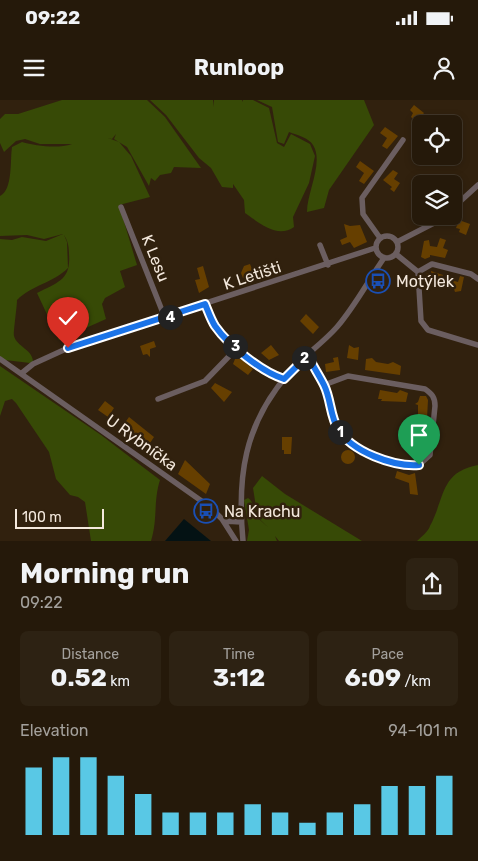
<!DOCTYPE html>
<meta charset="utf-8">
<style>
body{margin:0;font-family:Rubik,sans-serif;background:#2d2213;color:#f1f3f6;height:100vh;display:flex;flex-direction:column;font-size:19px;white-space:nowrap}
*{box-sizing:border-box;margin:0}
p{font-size:16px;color:#a3a09c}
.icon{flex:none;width:28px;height:28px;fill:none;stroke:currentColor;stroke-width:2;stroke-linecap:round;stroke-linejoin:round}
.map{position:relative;height:441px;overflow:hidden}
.side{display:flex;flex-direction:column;background:#25190a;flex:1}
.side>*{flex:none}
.fabs{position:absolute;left:412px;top:15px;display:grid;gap:10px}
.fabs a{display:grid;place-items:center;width:50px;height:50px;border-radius:8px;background:#25190a;box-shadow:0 2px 8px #0003,0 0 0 1px #42382b;font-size:25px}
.scale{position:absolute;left:15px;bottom:12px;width:89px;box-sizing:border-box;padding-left:5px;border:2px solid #f4e9dd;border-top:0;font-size:14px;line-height:18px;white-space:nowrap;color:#f4e9dd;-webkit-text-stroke:4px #31210e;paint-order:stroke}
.pin{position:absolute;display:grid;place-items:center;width:42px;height:42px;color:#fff;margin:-51px -21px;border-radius:50% 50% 50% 0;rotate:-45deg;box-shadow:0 0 5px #0007}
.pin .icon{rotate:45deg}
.km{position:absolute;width:25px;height:25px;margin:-12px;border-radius:50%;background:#222;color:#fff;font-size:14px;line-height:25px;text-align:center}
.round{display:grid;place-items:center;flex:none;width:52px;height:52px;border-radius:8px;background:#2d2213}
.summary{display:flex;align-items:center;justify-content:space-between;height:85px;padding:0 20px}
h1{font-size:28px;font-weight:700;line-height:38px}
.metrics{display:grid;grid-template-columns:repeat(3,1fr);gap:8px;height:85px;padding:5px 20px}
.metrics div{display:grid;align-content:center;border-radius:8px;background:#2d2213;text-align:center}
.metrics b{font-size:25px;font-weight:700}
.metrics small{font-size:14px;font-weight:400}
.metrics p{font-size:14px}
.chart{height:140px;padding:10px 20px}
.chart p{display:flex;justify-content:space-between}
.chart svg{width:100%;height:90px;margin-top:5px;stroke:#59c8e5;stroke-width:6}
.status{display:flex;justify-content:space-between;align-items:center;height:35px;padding:0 25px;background:#25190a;direction:ltr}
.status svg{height:14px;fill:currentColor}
header{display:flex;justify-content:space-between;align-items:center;height:65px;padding:0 20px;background:#25190a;font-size:22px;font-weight:700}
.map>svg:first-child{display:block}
.green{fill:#374a06}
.water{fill:#041214}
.building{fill:#663f00}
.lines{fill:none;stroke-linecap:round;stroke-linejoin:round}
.minor{stroke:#6b5e60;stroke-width:5.5}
.route-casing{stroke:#fff;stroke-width:10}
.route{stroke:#1a73e8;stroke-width:6}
.labels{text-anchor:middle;stroke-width:5;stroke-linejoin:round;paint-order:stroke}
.street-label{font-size:16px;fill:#f4e9dd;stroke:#31210e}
.poi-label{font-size:16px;fill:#f4e9dd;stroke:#31210e;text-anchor:start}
</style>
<div class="status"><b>09:22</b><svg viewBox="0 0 49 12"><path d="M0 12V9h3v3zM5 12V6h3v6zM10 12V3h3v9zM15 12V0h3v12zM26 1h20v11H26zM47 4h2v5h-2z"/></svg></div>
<header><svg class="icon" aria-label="menu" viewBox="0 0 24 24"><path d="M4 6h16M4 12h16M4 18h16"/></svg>Runloop<svg class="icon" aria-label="person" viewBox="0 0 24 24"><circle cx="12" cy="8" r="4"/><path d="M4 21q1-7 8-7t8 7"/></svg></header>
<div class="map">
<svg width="478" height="441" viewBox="0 0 478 441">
<rect width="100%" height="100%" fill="#31210e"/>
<path class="green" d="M 62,0 L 147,0 L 165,17 L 201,68 L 174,67 L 171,73 L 160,75 L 155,81 L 151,78 L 149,86 L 127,47 L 114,39 L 116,34 L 112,39 L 108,38 L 119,42 L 131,56 L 150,97 L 119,105 L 137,165 L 120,171 L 125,187 L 105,198 L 102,204 L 106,219 L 59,240 L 37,193 C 58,182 71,180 69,154 C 69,147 68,141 64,135 L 67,142 L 68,168 C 53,183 32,185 17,200 C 17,207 13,234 14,236 C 17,247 32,249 33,261 L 30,263 L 5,260 L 0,257 L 0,139 L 12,140 L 22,137 L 46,141 L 63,134 L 44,139 L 27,135 L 0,136 L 0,96 C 13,90 10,60 12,47 L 22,42 C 36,46 58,49 72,44 L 40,44 L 25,39 L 16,41 L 4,52 L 0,43 L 0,19 L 5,14 L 18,14 Z
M 150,0 L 213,0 L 213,7 L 214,0 L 242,0 L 242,2 L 243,0 L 253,0 L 269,8 L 277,43 L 284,47 L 291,34 L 310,44 L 315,56 L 309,83 L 293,117 L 294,127 C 277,139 258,122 245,113 L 244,100 L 233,84 L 233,88 L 222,87 L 211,68 L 199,58 L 166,15 Z
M 257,0 L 364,0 L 374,25 L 329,90 L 324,108 L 307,112 C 307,92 324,62 313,45 C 309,38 297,35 289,32 L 284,44 L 278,42 L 272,7 Z
M 0,266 L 101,335 L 160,380 C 153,402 158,419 151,441 L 91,441 L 85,402 L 78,397 L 70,395 L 56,379 L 49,352 L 16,303 L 12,299 L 5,301 L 0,316 Z
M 478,365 L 478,441 L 417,441 C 421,437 428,432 430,426 C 445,398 440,372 478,365 Z
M 262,376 L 285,394 L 362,441 L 279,441 L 275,436 L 277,441 L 247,441 L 249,430 L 244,400 L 248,398 C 253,401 254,407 252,413 L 269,428 L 254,414 L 256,407 L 253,388 Z"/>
<path class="water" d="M 184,419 L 211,441 L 165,441 Z"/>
<path class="building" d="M 414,5 L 424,13 L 417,22 L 411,17 L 413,13 L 410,10 Z
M 385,27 L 398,36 L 387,49 L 382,46 L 387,38 L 380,33 Z
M 360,61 L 374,71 L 364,84 L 359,81 L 364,73 L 356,67 Z
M 393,70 L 398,73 L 394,79 L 400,83 L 394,92 L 390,89 L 392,87 L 383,80 Z
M 459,120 L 470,124 L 466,135 L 459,132 L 460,129 L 456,128 Z
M 344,124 L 350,126 L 360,125 L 367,142 L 354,148 L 350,142 L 342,145 L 340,140 L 347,137 Z
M 440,138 L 446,140 L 443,148 L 448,150 L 445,158 L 430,155 L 430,157 L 425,159 L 421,157 L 424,141 L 429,140 L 430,146 L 437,147 Z
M 250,164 L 252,169 L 255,168 L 258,178 L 252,179 L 251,176 L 243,178 L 241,173 L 244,166 Z
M 203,166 L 209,187 L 199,193 L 195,180 L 200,179 L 197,168 Z
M 431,171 L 443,175 L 440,185 L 425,180 L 427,173 L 431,174 Z
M 460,176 L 464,177 L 461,191 L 455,192 L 454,189 L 449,188 L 451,180 L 458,182 Z
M 306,214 L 319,227 L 313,234 L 300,221 Z
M 154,241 L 156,247 L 150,249 L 150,257 L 147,254 L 143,255 L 140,246 Z
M 271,245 L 279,255 L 269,260 L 261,253 Z
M 349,245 L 354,248 L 359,247 L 358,260 L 347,258 Z
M 338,257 L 340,270 L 326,272 L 325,264 L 334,262 L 333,258 Z
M 372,258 L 376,262 L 388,264 L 393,262 L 401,266 L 400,275 L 365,270 L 366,259 Z
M 235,259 L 241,259 L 253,269 L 248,275 L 233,264 Z
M 215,283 L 232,292 L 224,302 L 211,288 Z
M 380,290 L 397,293 L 400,290 L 408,293 L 406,302 L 381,301 L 382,299 L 378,299 Z
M 420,296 L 426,296 L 428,300 L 426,337 L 422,340 L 420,355 L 412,356 L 409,353 L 410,348 L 411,345 L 418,346 L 418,336 L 414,331 L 417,330 L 418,320 L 418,305 L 415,304 L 418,302 Z
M 105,301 L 114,308 L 108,317 L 98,310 Z
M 129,317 L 154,337 L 148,346 L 122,327 Z
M 282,337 L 292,337 L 291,354 L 284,354 L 284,350 L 282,350 Z
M341 357a7 7 0 1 1 14 0a7 7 0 1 1-14 0Z
M 185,360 L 210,384 L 206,394 L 178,374 Z
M 397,371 L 409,375 L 415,373 L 418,395 L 410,394 L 409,383 L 395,378 Z"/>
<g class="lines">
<path class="minor" d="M 121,107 L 165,218
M 454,107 L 478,85
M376 147a11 11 0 1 1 22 0a11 11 0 1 1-22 0Z
M 380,138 L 363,114 L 362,98 L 403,40
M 397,142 L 436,122 L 443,116
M 320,145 L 328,165
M 396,154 L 418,172
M 478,179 L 471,174 L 432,164 L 418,172 L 421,221 L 428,230 L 478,245
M 205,204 C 208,211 211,220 215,226 C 229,246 262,272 284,279
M 308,255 C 312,266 319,275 324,285 C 331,299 330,316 338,329 C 352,352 394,367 419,365 L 430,355 L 435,306 C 435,297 432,294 425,289 L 348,276 L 324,285
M 0,259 L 210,407 L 222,419 L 236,441
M 22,273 L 33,264 L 68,248 L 375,148
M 158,299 L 205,281 L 237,248
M 224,421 L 241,422
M 243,441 C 237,377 244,325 288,274 C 302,257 322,244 337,227 C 355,206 368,181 384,158"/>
</g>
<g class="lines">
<g class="route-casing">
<path id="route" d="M 68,248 L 205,204 C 208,211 211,220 215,226 C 229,246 262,272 284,279 L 308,255 C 312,265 319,275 324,285 C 331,299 330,316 338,329 C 352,352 394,367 419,365"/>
</g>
<use href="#route" class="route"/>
</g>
<defs>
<g id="bus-ring" transform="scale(1.25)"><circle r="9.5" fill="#31210e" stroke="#1a4fb4" stroke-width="1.5"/><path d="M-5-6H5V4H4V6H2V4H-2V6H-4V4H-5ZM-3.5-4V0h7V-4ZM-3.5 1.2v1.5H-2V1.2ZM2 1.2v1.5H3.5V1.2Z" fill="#1a4fb4"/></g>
</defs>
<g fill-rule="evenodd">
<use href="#bus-ring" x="378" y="181"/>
<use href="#bus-ring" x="206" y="411"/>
</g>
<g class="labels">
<g class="street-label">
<text transform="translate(156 158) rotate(68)" y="6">K Lesu</text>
<text transform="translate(252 175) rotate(-18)" y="6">K Letišti</text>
<text transform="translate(142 342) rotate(36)" y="6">U Rybníčka</text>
</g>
<g class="poi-label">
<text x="396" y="187">Motýlek</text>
<text x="224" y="417">Na Krachu</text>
</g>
</g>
</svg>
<div class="fabs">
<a><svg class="icon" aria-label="locate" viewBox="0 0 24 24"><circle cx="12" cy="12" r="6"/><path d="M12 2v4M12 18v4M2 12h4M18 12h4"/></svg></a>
<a><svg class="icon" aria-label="layers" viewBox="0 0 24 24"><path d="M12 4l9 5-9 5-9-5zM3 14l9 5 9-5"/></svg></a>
</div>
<div class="scale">100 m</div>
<div class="pin" style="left:419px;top:365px;background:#1e9e55"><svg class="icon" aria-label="arrive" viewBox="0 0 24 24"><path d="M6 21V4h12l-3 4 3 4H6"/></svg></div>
<div class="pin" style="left:68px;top:248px;background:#d93025"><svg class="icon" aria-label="check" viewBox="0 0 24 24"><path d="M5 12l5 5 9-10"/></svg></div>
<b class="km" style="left:340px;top:332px">1</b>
<b class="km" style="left:304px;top:258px">2</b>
<b class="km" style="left:235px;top:246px">3</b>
<b class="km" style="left:170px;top:217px">4</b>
</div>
<section class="side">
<div class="summary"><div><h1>Morning run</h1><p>09:22</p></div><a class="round"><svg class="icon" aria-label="share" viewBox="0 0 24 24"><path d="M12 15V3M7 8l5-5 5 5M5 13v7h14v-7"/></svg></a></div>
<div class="metrics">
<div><p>Distance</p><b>0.52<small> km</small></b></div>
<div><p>Time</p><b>3:12</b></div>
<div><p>Pace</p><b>6:09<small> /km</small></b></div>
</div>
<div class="chart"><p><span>Elevation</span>94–101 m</p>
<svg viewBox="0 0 160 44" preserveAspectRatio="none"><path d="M5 44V11M15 44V6M25 44V6M35 44V15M45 44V24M55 44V33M65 44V33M75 44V33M85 44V29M95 44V33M105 44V38M115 44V33M125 44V29M135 44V20M145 44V20M155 44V15"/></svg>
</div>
</section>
